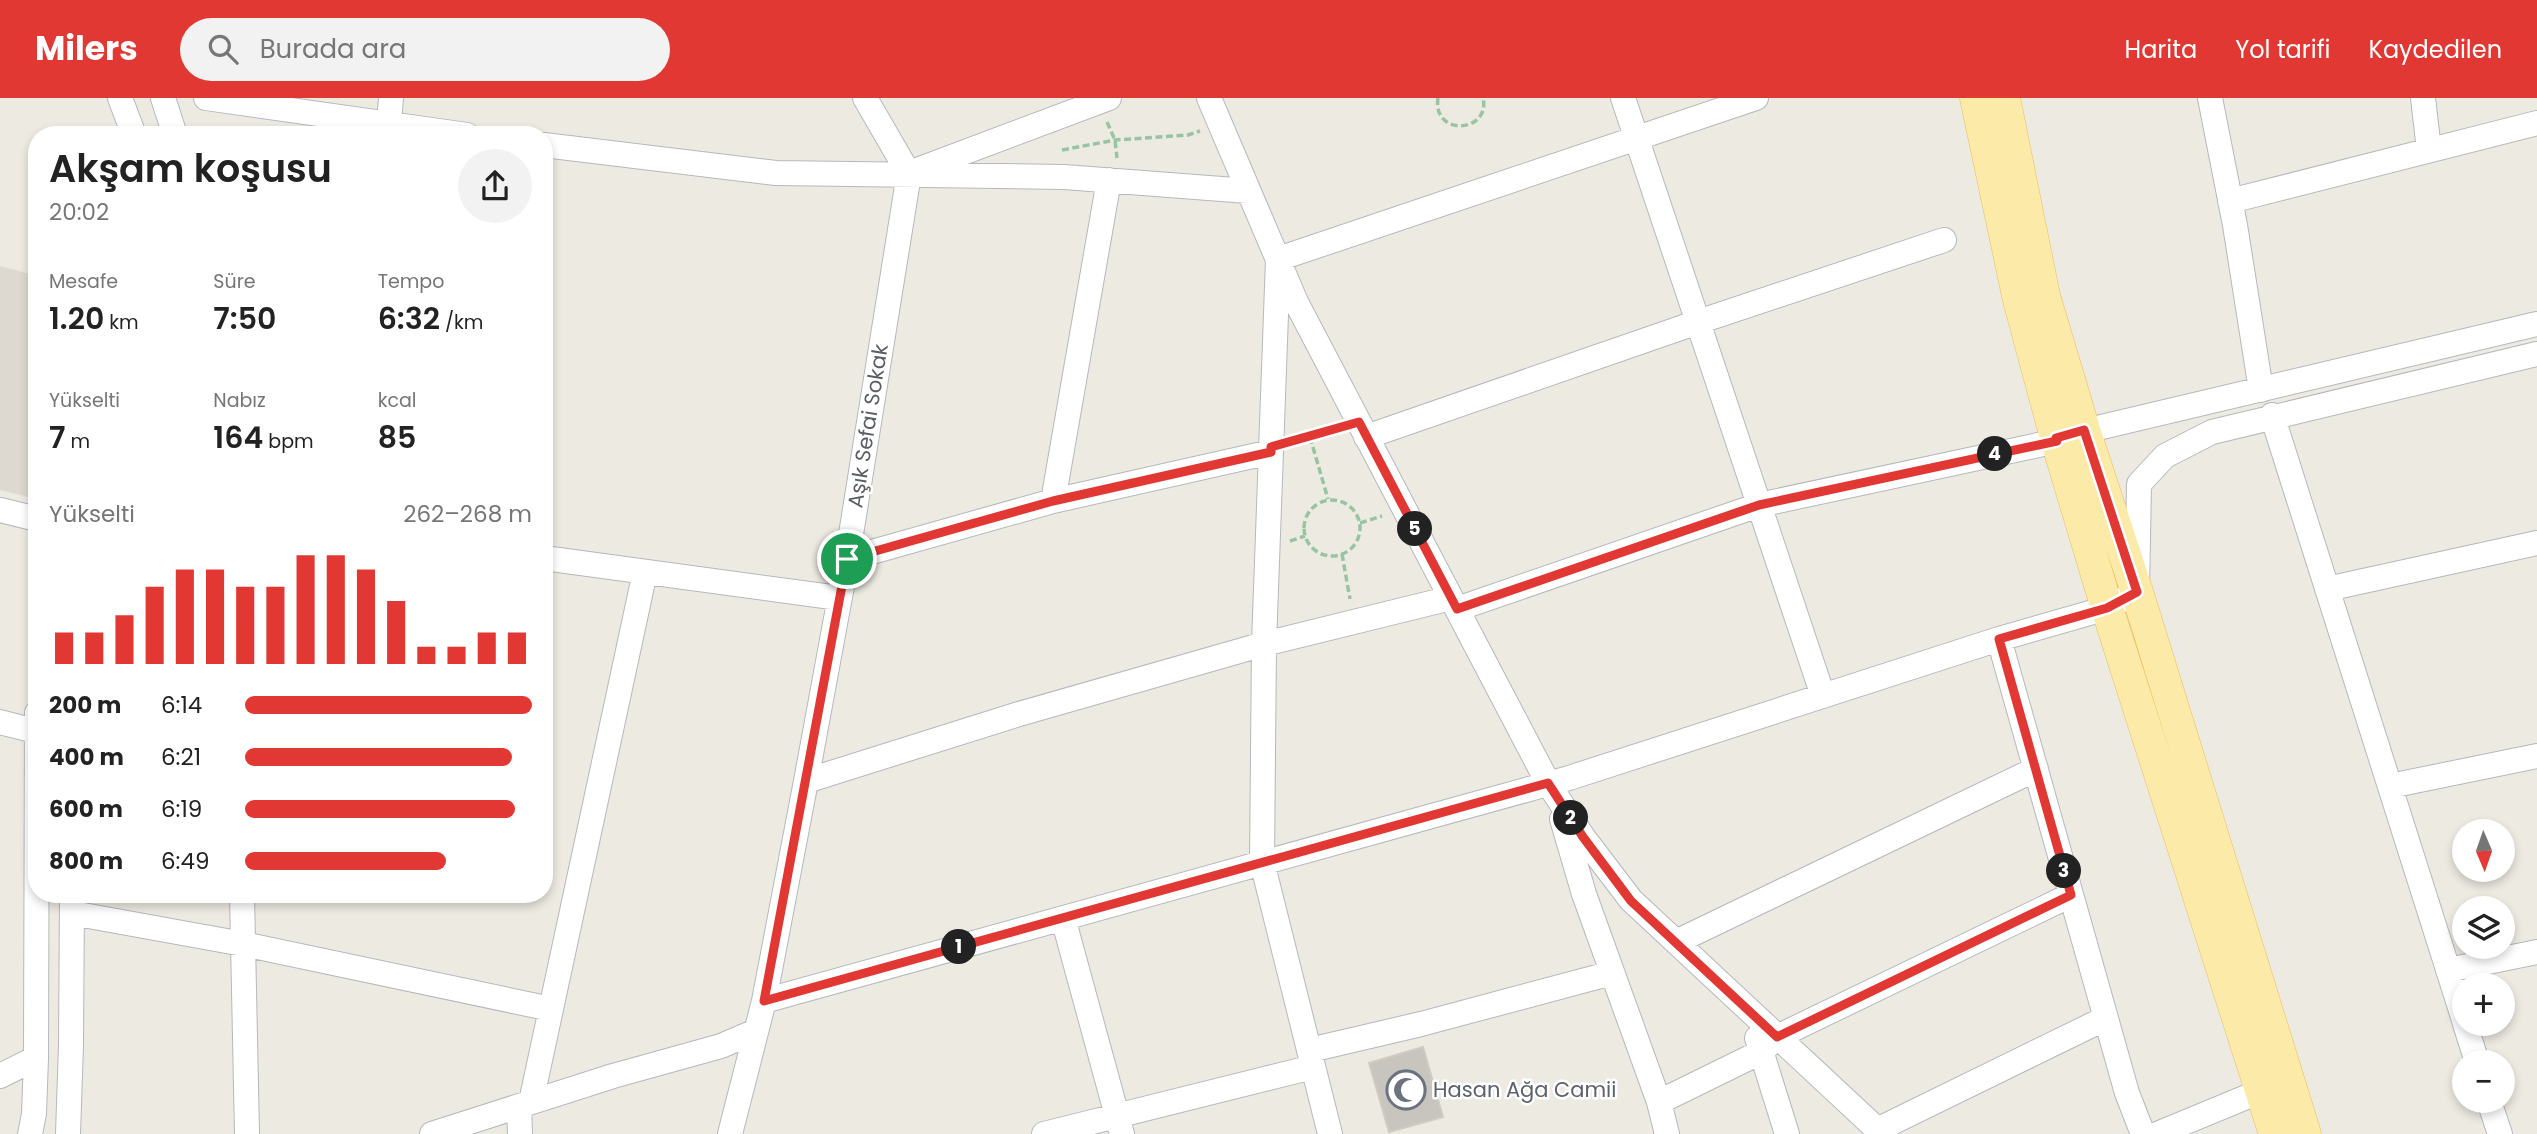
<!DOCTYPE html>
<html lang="tr">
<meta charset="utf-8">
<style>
body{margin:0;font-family:Poppins,sans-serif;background:#f2f2f2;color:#222;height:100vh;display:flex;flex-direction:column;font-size:26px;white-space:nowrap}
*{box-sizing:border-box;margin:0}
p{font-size:23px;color:#767676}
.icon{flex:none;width:38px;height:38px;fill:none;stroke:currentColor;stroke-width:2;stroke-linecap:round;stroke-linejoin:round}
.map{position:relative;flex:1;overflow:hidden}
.panel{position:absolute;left:28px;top:28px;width:525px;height:777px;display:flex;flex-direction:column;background:#fff;border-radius:28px;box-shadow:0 4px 10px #0003}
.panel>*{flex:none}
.needle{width:46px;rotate:178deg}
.controls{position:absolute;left:2452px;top:721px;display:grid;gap:14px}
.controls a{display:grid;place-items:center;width:63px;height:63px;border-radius:50%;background:#fff;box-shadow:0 4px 10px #0003;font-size:35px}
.pin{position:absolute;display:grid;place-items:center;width:60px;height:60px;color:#fff;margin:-30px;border:4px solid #fff;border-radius:50%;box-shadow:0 2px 7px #0007}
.km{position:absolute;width:35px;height:35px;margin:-18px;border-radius:50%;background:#222;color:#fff;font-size:19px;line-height:35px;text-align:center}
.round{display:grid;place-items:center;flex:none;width:74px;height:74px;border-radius:37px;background:#f2f2f2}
.headline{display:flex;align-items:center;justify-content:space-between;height:119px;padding:0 21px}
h1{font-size:38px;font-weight:600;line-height:52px}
.figures{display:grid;grid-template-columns:repeat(3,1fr);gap:10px;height:119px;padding:7px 21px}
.figures div{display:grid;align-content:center}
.figures b{font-size:30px;font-weight:600}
.figures small{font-size:19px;font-weight:400}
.figures p{font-size:19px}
.chart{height:196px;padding:14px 21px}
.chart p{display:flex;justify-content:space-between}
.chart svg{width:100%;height:126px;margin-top:7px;stroke:#e23833;stroke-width:6}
ul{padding:0 21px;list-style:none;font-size:23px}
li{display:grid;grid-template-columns:112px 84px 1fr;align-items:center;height:52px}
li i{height:18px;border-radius:9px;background:#e23833}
header{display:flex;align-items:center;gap:42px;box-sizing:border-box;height:98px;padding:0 35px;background:#e23833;color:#fff}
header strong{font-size:33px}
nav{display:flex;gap:38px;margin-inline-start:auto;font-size:24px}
.search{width:490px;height:63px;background:#f2f2f2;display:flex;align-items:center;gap:18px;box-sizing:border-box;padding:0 24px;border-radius:38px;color:#767676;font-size:26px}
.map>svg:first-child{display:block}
.education{fill:#ddd9d0}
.building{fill:#c8c5bf;stroke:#d1cbc1;stroke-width:2}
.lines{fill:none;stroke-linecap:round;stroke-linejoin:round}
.minor-casing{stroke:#b5b8bc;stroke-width:26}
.major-casing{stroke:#ecbd5c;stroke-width:33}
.path{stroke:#99c4a3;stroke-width:3.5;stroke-dasharray:7 3.5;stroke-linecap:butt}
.minor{stroke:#fff;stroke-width:24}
.major{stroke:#fceaa8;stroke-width:32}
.route-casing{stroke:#fff;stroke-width:14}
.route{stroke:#e23833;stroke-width:9}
.labels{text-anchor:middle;stroke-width:5;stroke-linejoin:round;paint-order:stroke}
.street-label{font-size:21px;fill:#5a5e62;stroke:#fff}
.worship-label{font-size:21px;fill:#5b616d;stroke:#fff;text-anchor:start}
</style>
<header>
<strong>Milers</strong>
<div class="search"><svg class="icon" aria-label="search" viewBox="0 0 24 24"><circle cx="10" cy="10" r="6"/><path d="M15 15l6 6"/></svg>Burada ara</div>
<nav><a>Harita</a><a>Yol tarifi</a><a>Kaydedilen</a></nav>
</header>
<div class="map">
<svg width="2537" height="1036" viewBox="0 0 2537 1036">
<rect width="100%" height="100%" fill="#edeae2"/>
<path class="education" d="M 0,168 L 37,178 L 37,401 L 0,392 Z"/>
<path class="building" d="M 1423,949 L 1443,1019 L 1389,1034 L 1369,965 Z"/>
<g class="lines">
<g class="minor-casing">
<path id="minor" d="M 120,0 L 134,37
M 163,0 L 175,37
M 206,0 L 467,37
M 1209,0 L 1296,204 L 1548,685 L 1583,739 L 1631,802 L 1882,1036
M 1623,0 L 1823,598
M 2210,0 L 2235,127 L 2261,292
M 2423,0 L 2429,52
M 388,37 L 391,0
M 544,47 L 776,75 L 1064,79 L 1248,93
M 920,71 L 1109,0
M 2230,103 L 2537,25
M 2272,317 L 2464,922
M 2068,337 L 2537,226
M 1366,339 L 1698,224 L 1944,142
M 1053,403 L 1109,82
M 0,412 L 37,421
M 544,460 L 839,500
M 847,461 L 1053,403 L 1271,354
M 2327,491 L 2537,445
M 1457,511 L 1759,407 L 2057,343
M 1999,541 L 2127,995 L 2143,1036
M 0,624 L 35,633
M 806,683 L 1019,616 L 1264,546 L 1451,500
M 2390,688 L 2537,658
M 1562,721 L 1584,796 L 1659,1004 L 1667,1036
M 242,796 L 247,1036
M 72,815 L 243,846 L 551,911
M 1063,820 L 1122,1036
M 1676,844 L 2036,671
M 2448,872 L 2537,854
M 764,903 L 1569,680 L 1999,541 L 2107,510 L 2137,494 L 2139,386 L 2165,358 L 2212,334 L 2537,256
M 2465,926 L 2477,964
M 1757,940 L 1787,1036
M 1310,952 L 1421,926 L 1612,875
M 0,978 L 36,960
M 2489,1003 L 2500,1036
M 531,1004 L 645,474
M 1659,1004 L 1761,954 L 1777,939 L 2071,797
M 519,1008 L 520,1036
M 1877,1032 L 2106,920
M 30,1036 L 34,1016 L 36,960 L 37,615
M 68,1036 L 71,947 L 72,796
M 432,1036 L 613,978 L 721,948 L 756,933
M 730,1036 L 764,903 L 806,683 L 847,461 L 909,76 L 865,0
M 1044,1036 L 1313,969
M 1330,1036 L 1262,764 L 1264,546 L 1278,161 L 1756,0
M 2157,1036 L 2261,993"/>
</g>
<g class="major-casing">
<path id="major" d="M 1976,0 L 2019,202 L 2057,343 L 2107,510 L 2275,1036
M 2004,0 L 2044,198 L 2084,332 L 2137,494 L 2305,1036"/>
</g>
<path class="path" d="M 1438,0 C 1432,39 1491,35 1483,0
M 1107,24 L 1115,42 L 1117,60
M 1062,52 L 1115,42 L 1188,37 L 1200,33
M 1310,339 L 1328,401
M 1294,343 L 1336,330
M1304 430a28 28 0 1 1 56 0a28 28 0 1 1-56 0Z
M 1360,425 L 1382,418
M 1290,443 L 1305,438
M 1342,456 L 1350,501"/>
<use href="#minor" class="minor"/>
<use href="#major" class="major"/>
</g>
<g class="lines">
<g class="route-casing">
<path id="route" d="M 1359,324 L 1457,511 L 1759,407 L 2057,343 L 2056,340 L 2084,332 L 2137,494 L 2107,510 L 1999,541 L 2071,797 L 1777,939 L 1631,803 L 1583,739 L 1548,685 L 764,903 L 847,461 L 1053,403 L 1271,354 L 1271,349 Z"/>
</g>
<use href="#route" class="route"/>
</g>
<defs>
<g id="mosque-ring" transform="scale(2.0125)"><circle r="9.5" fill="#fff" stroke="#6b7280" stroke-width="1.5"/><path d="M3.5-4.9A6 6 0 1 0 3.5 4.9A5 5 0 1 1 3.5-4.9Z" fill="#6b7280"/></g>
</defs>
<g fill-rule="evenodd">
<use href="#mosque-ring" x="1406" y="992"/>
</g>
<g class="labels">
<g class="street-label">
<text transform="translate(868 328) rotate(-81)" y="7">Aşık Sefai Sokak</text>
</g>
<g class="worship-label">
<text x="1433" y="999">Hasan Ağa Camii</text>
</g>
</g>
</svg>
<div class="controls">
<a><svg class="needle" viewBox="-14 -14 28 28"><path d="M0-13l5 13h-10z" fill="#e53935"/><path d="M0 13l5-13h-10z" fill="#767676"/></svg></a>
<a><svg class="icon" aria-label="layers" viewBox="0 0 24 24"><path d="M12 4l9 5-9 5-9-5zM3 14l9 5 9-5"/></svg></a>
<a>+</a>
<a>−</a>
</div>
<div class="pin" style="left:847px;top:461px;background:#1e9e55"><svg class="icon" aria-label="arrive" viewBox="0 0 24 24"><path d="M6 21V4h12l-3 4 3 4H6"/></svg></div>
<b class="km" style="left:959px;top:849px">1</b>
<b class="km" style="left:1571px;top:720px">2</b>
<b class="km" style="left:2064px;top:773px">3</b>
<b class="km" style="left:1995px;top:356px">4</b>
<b class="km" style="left:1415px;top:431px">5</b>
<section class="panel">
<div class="headline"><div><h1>Akşam koşusu</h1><p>20:02</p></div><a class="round"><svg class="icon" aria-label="share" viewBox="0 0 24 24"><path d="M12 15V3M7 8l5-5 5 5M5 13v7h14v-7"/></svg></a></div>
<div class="figures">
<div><p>Mesafe</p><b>1.20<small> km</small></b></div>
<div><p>Süre</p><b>7:50</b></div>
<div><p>Tempo</p><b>6:32<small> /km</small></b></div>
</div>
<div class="figures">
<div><p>Yükselti</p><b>7<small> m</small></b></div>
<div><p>Nabız</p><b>164<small> bpm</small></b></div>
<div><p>kcal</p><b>85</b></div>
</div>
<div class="chart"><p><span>Yükselti</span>262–268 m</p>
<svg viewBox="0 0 160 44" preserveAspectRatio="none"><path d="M5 44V33M15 44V33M25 44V27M35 44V17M45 44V11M55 44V11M65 44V17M75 44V17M85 44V6M95 44V6M105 44V11M115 44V22M125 44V38M135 44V38M145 44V33M155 44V33"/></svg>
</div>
<ul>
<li><b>200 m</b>6:14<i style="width:100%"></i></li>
<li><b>400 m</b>6:21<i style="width:93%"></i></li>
<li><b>600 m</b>6:19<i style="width:94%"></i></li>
<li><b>800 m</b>6:49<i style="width:70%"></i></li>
</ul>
</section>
</div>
